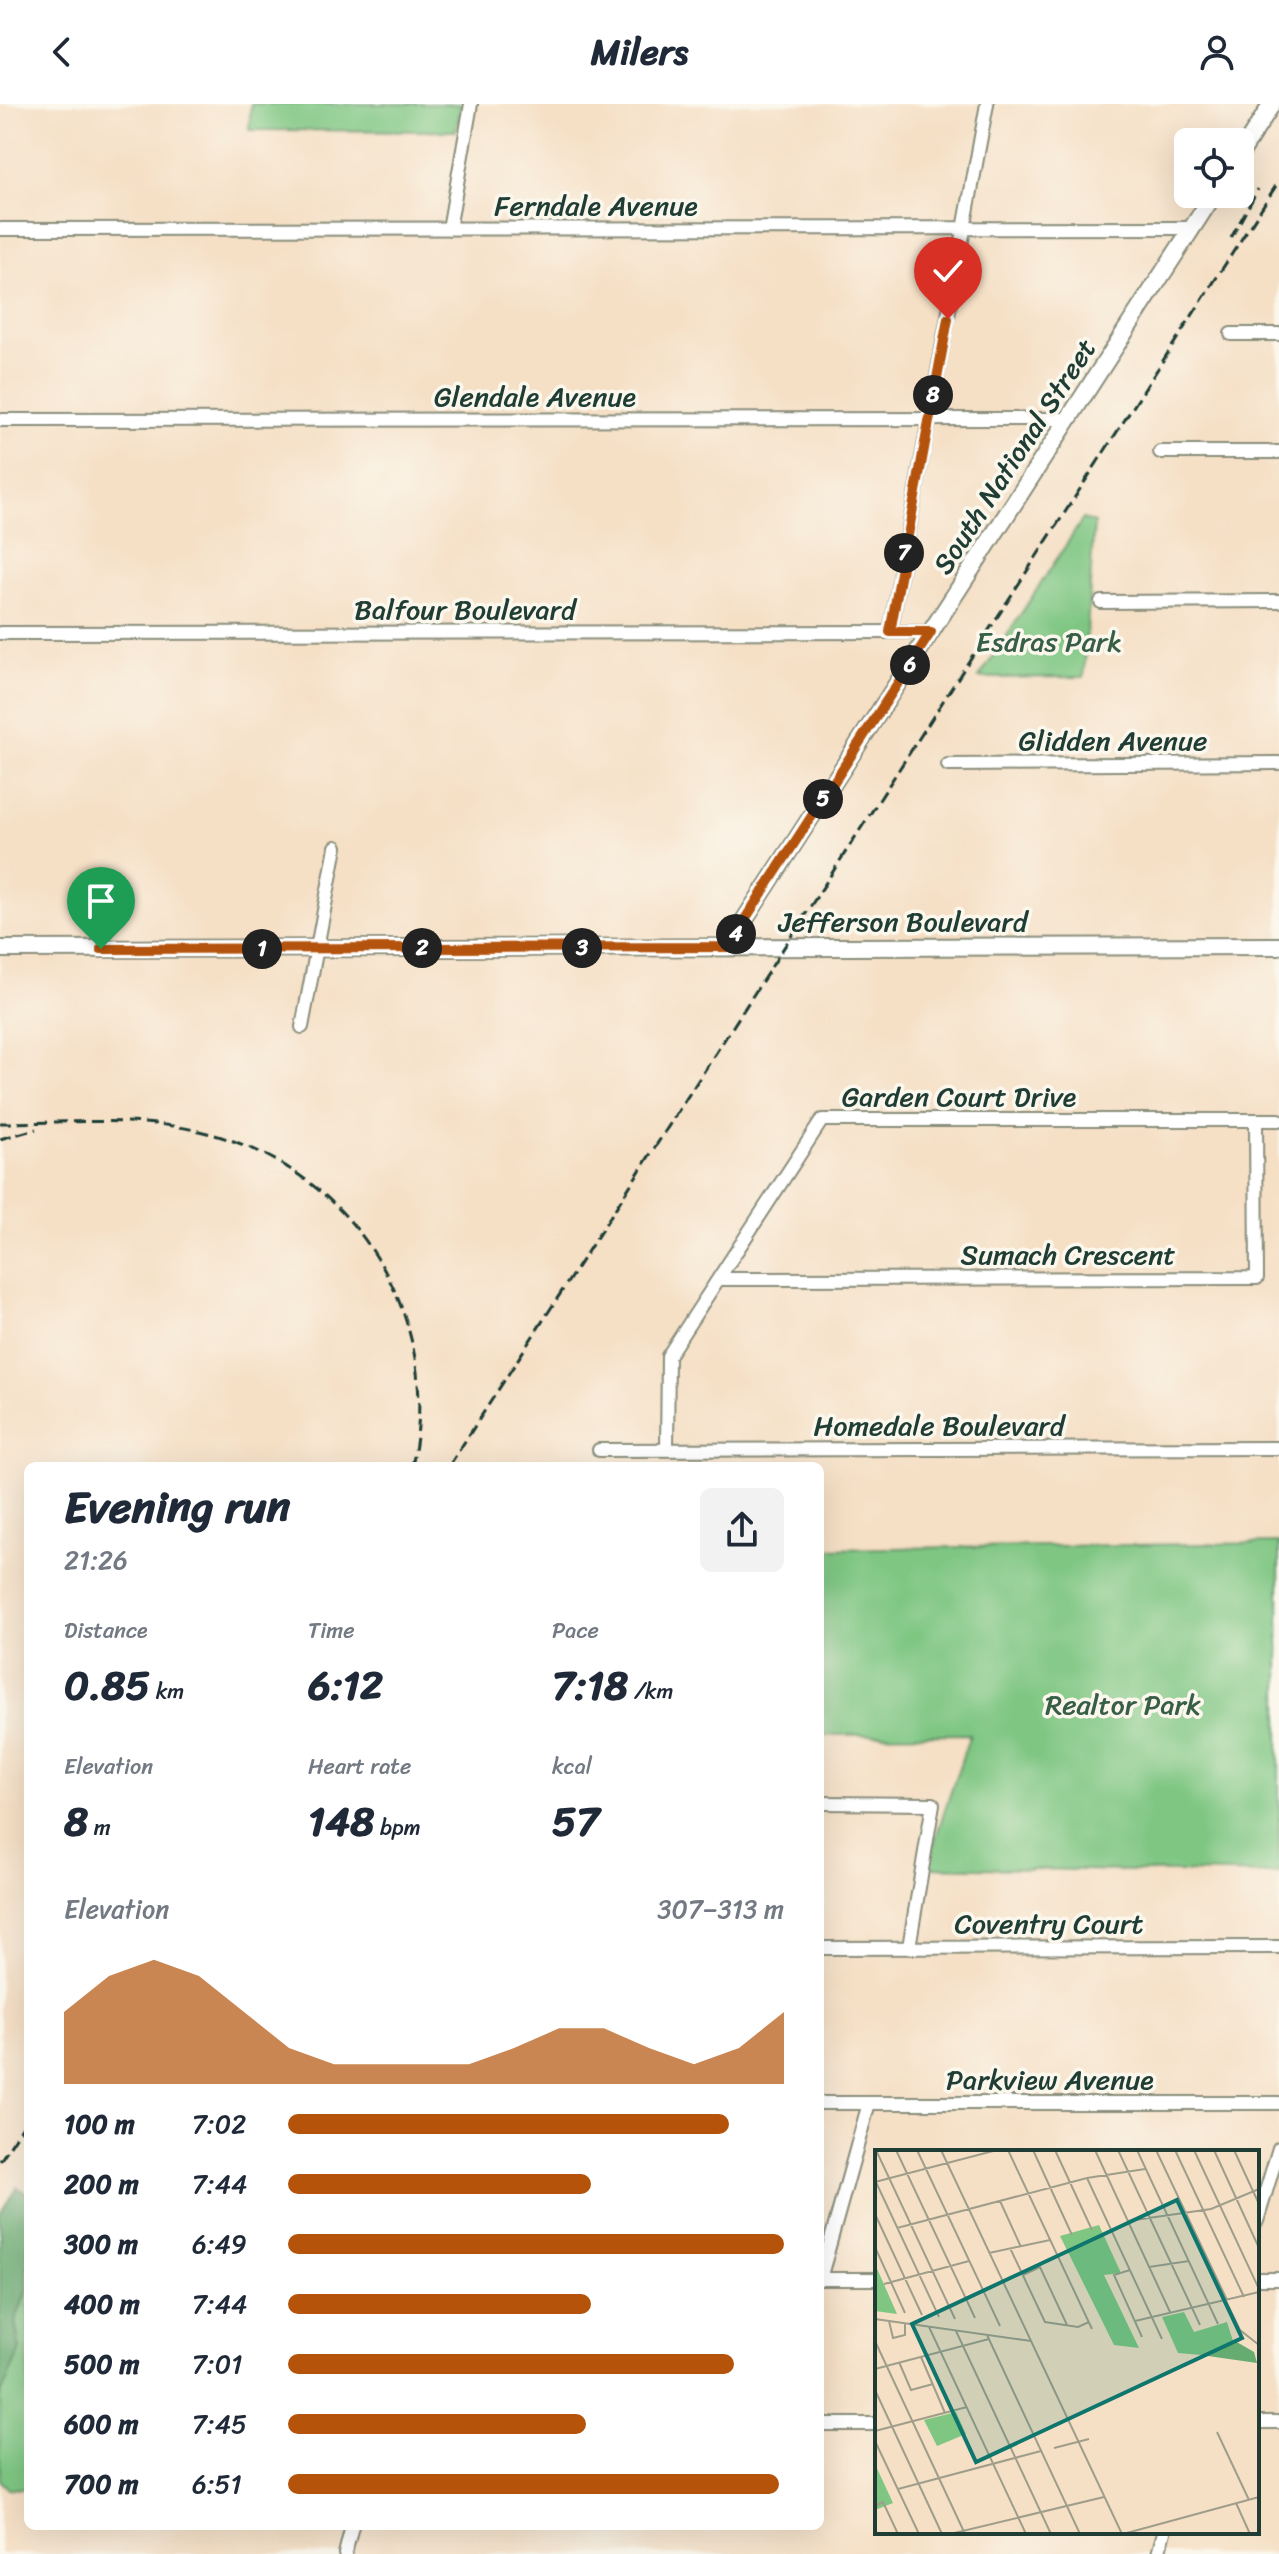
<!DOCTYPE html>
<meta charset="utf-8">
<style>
body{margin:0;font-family:Sriracha,sans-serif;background:#f2f2f3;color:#1f2937;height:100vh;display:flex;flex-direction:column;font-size:30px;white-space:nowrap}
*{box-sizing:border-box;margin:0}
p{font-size:26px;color:#747a83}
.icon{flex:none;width:44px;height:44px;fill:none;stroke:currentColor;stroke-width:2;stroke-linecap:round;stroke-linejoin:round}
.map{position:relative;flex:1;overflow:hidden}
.side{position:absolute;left:24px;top:1358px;width:800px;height:1068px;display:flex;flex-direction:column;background:#fff;border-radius:12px;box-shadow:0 8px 32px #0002}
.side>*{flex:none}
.fabs{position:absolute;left:1174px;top:24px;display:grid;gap:16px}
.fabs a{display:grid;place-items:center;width:80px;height:80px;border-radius:12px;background:#fff;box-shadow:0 8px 32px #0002;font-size:40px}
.pin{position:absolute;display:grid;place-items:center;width:68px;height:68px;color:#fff;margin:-82px -34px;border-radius:50% 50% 50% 0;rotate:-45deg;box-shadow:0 0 8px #0007}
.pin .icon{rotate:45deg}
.km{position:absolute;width:40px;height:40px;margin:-20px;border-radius:50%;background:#222;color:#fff;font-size:22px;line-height:40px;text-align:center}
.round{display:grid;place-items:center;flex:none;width:84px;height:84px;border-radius:12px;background:#f2f2f3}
.overview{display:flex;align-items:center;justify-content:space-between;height:136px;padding:0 40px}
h1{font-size:44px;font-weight:700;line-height:60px}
.figures{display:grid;grid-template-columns:repeat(3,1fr);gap:12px;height:136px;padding:8px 40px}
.figures div{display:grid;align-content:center}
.figures b{font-size:40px;font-weight:700}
.figures small{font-size:22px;font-weight:400}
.figures p{font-size:22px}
.chart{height:224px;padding:16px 40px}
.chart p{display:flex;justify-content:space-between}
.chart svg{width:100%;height:144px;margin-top:8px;fill:#b45309;opacity:.7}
ul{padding:0 40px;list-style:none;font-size:26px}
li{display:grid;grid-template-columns:128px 96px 1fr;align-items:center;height:60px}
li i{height:20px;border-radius:10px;background:#b45309}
header{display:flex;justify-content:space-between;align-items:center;height:104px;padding:0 40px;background:#fff;font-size:36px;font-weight:700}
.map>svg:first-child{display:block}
.green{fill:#7ec682;stroke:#4e825b;stroke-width:2}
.forest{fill:#66ab70;stroke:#427452;stroke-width:2}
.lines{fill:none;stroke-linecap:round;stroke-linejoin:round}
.minor-casing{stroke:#8a8e7c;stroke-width:16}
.tertiary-casing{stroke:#8a8e7c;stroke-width:20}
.minor{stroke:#fff;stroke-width:12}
.tertiary{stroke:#fff;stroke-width:16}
.rail{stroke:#1f3d34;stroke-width:3;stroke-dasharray:12 6;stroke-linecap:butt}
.route-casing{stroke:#fff;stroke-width:16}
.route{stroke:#b45309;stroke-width:10}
.labels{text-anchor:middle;stroke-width:7;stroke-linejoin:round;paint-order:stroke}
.street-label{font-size:28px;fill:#1f3d34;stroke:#fbf7ec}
.park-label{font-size:28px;fill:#375f48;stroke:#fbf7ec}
.inset-road{fill:none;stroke:#9f9e8b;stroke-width:2}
.view{fill:#0f766e;fill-opacity:0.15;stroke:#0f766e;stroke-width:4}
.inset-edge{fill:none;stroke:#1f3d34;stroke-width:4}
</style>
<header><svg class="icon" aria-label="back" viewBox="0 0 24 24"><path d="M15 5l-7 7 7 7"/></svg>Milers<svg class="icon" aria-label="person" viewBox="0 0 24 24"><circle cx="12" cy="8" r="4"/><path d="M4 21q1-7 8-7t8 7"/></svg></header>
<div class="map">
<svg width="1279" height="2450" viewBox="0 0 1279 2450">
<rect width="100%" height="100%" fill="#fbf7ec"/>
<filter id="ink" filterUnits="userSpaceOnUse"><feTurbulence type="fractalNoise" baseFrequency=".0125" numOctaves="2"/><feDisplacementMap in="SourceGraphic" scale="16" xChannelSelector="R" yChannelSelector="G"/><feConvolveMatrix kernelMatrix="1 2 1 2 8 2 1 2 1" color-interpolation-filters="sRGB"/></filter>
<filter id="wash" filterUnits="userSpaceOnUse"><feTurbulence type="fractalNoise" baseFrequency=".006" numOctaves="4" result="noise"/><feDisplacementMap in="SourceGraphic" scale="32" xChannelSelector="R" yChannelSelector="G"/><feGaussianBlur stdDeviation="1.8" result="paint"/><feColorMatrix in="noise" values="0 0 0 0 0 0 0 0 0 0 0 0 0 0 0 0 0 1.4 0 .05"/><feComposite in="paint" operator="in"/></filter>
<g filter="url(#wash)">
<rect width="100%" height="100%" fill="#f5dfc5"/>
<path class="green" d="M 251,0 L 461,0 L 456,27 L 249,26 Z
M 1083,415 L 1094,419 L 1084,573 L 979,574 Z
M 1279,1439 L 1279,1770 L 926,1763 L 970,1630 L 820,1631 L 820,1445 Z
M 28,2182 L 28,2385 L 8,2384 L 0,2376 L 0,2293 L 20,2246 L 15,2219 Z"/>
<path class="forest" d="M 17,2083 L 28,2090 L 28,2182 L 15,2219 L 20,2246 L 0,2293 L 0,2109 Z"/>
</g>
<g filter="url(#ink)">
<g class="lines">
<g class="minor-casing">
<path id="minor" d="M 0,125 L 1192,124
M 449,125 L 471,0
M 1231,230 L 1279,230
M 0,316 L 1069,315
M 1160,348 L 1279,348
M 1101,498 L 1279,497
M 890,528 L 987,0
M 0,529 L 931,528
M 948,661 L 1279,659
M 302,923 L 336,743
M 721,1175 L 1257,1174 L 1256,1016
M 667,1345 L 668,1252 L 822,1016 L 1279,1016
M 599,1346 L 1279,1344
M 820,1699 L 933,1700 L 909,1843
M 820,1844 L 1279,1843
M 820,1999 L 1279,1999
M 1257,2117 L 1279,2044
M 820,2175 L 869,1999
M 820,2175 L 877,2175
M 1257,2175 L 1279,2175
M 1257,2318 L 1279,2318
M 820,2320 L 877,2320
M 345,2450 L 352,2422
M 1158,2450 L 1164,2428"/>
</g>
<g class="tertiary-casing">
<path id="tertiary" d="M 1240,50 L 1272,0
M 727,843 L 1214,90
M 0,845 L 1279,842"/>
</g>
<use href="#minor" class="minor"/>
<use href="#tertiary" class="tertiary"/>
<path class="rail" d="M 1231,134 L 1258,85
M 0,1019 C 65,1019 135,1012 199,1027 C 350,1061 446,1210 412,1362
M 0,1035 L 36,1025
M 449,1362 L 1279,77
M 0,2057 L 28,2014"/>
</g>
</g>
<g class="lines" filter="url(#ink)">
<g class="route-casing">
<path id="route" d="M 101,845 L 727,843 L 931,528 L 890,528 L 948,215"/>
</g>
<use href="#route" class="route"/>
</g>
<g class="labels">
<g class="street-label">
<text x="596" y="111">Ferndale Avenue</text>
<text x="535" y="302">Glendale Avenue</text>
<text transform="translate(1014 352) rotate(-57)" y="10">South National Street</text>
<text x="465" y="515">Balfour Boulevard</text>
<text x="1113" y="646">Glidden Avenue</text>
<text x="903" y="827">Jefferson Boulevard</text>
<text x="959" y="1002">Garden Court Drive</text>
<text x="1068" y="1160">Sumach Crescent</text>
<text x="939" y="1331">Homedale Boulevard</text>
<text x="1049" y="1829">Coventry Court</text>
<text x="1050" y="1985">Parkview Avenue</text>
</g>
<g class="park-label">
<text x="1049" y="547">Esdras Park</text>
<text x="1123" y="1610">Realtor Park</text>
</g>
</g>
<g transform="translate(875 2046)">
<rect width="384" height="384" fill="#f5dfc5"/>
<path d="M 224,75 L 246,123 L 229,125 L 264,198 L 239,195 L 185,86 ZM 0,114 L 22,164 L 0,161 ZM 309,162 L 319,182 L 352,172 L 359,194 L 326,205 L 303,203 L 287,167 ZM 81,262 L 91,284 L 62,296 L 49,270 ZM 0,314 L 18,353 L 0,360 Z" fill="#7ec682"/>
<path d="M 360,191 L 379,202 L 382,213 L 326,205 Z" fill="#66ab70"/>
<path class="inset-road" d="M 1,0 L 80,169M 21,0 L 100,168M 42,0 L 125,176M 66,0 L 247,384M 133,0 L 217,179M 158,0 L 197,85M 180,0 L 217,80M 220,0 L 295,162M 243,0 L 325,175M 262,0 L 343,174M 281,0 L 352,150M 300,0 L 369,147M 319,0 L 384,139M 339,0 L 384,98M 359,0 L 384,54M 212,28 L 287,189M 0,30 L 64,167M 0,32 L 122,0M 125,51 L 146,97M 0,64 L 47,165M 253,71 L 336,59 L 384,39M 22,78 L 212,28 L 270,19M 0,97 L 30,163M 135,98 L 170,172 L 203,177 L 214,172M 114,103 L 175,90M 274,117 L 314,111M 255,120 L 239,125 L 267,187M 148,125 L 165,117 L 192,175M 9,134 L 94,111M 351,151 L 365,180 L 384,195M 0,169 L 156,191M 14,171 L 18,188 L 30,185 L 30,173M 260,171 L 384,142M 54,177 L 151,384M 81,181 L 176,384M 112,185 L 205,384M 0,191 L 90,384M 46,207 L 70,263M 24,212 L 36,240 L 58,234M 0,219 L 114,189M 0,240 L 67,384M 0,281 L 92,257M 342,282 L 374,350M 0,291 L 44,384M 179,298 L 214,289M 23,339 L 166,301M 361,353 L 375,384M 0,356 L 8,352 L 23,384M 75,384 L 229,347M 248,384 L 384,347"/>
<path class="view" d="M 302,50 L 367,188 L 101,312 L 37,174 Z"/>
<rect width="384" height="384" class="inset-edge"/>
</g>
</svg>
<div class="fabs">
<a><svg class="icon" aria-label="locate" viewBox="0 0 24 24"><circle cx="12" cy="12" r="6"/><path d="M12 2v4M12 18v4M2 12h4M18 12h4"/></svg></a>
</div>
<div class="pin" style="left:101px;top:845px;background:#1e9e55"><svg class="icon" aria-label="arrive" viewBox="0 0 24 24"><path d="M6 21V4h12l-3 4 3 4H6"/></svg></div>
<div class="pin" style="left:948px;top:215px;background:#d93025"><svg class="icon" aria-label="check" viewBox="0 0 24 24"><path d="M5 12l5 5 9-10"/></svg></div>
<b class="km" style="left:262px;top:845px">1</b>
<b class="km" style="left:422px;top:844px">2</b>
<b class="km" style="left:582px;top:844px">3</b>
<b class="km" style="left:736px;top:830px">4</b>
<b class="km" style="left:823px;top:695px">5</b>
<b class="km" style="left:910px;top:561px">6</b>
<b class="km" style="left:904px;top:449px">7</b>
<b class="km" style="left:933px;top:291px">8</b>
<section class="side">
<div class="overview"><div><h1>Evening run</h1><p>21:26</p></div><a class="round"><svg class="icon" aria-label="share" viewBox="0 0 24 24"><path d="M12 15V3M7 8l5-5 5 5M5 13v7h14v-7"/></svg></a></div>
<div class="figures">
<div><p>Distance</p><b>0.85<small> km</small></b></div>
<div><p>Time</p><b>6:12</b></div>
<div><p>Pace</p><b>7:18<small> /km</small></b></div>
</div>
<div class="figures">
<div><p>Elevation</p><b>8<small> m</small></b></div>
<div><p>Heart rate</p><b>148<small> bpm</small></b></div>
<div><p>kcal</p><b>57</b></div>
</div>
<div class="chart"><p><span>Elevation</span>307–313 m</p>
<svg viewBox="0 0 160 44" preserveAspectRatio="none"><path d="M0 44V22L10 11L20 6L30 11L40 22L50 33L60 38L70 38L80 38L90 38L100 33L110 27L120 27L130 33L140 38L150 33L160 22V44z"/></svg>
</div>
<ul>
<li><b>100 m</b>7:02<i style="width:89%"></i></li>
<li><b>200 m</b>7:44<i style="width:61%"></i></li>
<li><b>300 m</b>6:49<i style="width:100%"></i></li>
<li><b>400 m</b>7:44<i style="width:61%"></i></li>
<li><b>500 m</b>7:01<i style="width:90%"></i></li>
<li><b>600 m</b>7:45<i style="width:60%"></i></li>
<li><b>700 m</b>6:51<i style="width:99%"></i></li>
</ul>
</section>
</div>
